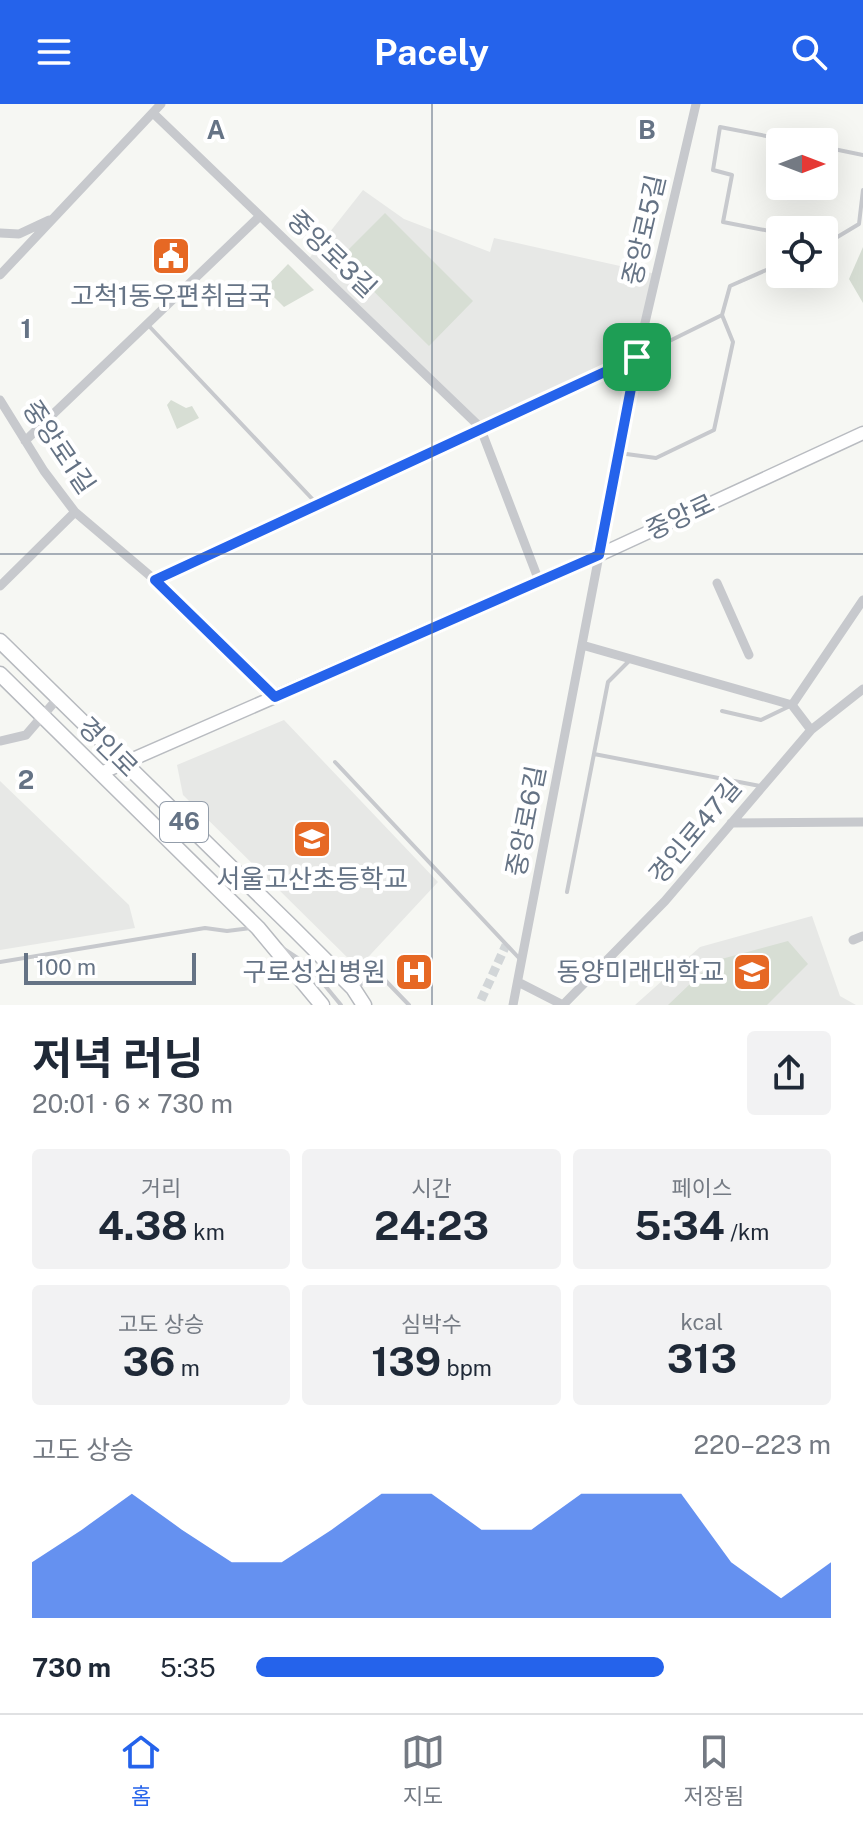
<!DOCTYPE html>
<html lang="ko">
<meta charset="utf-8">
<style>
body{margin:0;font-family:"Public Sans","Noto Sans KR",sans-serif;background:#f2f2f3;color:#1f2937;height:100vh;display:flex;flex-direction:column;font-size:30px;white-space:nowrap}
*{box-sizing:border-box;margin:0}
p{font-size:26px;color:#747a83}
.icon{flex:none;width:44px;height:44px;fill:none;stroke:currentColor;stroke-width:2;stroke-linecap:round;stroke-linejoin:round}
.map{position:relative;height:901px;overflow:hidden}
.drawer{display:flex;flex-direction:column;background:#fff;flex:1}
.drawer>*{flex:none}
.needle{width:52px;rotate:90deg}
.tools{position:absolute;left:766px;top:24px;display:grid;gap:16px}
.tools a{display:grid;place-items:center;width:72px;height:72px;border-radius:8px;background:#fff;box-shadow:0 8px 32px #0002;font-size:40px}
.scale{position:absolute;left:24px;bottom:20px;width:172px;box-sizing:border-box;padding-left:8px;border:4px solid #657385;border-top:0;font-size:22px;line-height:28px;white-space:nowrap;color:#657385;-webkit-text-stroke:6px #fff;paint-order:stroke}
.pin{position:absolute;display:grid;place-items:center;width:68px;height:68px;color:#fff;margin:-34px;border-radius:16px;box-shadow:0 4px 12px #0006}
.round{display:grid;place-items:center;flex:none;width:84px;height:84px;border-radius:8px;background:#f2f2f3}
.overview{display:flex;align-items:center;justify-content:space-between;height:136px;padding:0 32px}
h1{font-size:44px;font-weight:700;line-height:60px}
.figures{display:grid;grid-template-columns:repeat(3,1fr);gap:12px;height:136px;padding:8px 32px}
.figures div{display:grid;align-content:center;border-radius:8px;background:#f2f2f3;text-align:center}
.figures b{font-size:40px;font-weight:700}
.figures small{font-size:22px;font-weight:400}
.figures p{font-size:22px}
.chart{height:224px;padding:16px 32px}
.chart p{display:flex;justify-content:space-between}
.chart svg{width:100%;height:144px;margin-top:8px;fill:#2563eb;opacity:.7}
ul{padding:0 32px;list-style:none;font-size:26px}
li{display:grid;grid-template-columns:128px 96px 1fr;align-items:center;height:60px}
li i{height:20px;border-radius:10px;background:#2563eb}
header{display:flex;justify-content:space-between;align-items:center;height:104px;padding:0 32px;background:#2563eb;color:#fff;font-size:36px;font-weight:700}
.tabs{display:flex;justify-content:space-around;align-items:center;height:112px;border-top:2px solid #e0e1e3;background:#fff;font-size:22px;color:#747a83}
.tabs a{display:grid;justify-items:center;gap:4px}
.tabs .selected{color:#2563eb}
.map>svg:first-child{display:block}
.built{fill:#e7e8e6}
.green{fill:#d7ded4}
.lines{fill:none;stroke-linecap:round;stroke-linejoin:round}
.street-tunnel{stroke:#d2d6d8;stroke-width:9;stroke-dasharray:9 4.5;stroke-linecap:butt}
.secondary-casing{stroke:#b9bcc1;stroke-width:15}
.primary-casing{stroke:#b7babf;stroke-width:17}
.lane{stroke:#c7c9cd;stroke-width:4}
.street{stroke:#c7c9cd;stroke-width:9}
.secondary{stroke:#fff;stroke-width:12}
.primary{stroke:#fff;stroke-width:14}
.route-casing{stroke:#fff;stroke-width:16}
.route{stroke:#2563eb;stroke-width:10}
.grid{fill:none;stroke:#657385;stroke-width:2;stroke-opacity:0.55}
.labels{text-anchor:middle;stroke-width:8;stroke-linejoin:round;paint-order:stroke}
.shield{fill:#fff;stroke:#939daa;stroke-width:2}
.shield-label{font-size:24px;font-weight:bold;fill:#657385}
.street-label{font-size:26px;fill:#657385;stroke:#fff}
.poi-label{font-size:26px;fill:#657385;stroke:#fff}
.grid-label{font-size:26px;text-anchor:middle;font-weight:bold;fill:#657385;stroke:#fff;stroke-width:8;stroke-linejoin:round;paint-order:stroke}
</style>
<header><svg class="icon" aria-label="menu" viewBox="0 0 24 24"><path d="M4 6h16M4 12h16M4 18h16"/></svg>Pacely<svg class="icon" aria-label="search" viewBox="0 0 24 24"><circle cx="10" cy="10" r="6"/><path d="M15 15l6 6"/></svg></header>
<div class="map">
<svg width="863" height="901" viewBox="0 0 863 901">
<rect width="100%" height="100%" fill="#f6f7f3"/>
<path class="built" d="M 363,86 L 404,115 L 490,148 L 494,134 L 656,170 L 637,253 L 480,323 L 307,157 Z
M 284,616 L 438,778 L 358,864 L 183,691 L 177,661 Z
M 0,677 L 129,801 L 135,824 L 0,846 Z
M 812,812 L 840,892 L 856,901 L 635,901 L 700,843 Z"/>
<path class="green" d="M 385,109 L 473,197 L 429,242 L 340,154 Z
M 863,143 L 863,199 L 849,175 Z
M 288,160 L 314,186 L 284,203 L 265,184 Z
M 171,296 L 186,304 L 192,302 L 199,314 L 177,325 L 167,301 Z
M 788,837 L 808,860 L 767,901 L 668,901 L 714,857 Z"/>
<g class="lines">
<path class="street-tunnel" d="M 481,896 L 506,841"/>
<g class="secondary-casing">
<path id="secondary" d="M 101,669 L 599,451 L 863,329"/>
</g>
<g class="primary-casing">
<path id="primary" d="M 0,537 L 295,826 L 353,884 L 364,901
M 0,570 L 258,824 L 322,901"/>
</g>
<path class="lane" d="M 824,43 L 863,51
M 780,129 L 723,118 L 732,71 L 713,66 L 720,23 L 797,38
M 824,141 L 859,120 L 863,86
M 148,221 L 318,401
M 639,252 L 722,211 L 730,182 L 780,160
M 619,349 L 656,354 L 714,326 L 733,238 L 722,211
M 722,607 L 761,616 L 790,602
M 594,650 L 760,682
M 335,658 L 519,854
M 567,788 L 608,578 L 629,557
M 281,843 L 308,861 L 341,901
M 0,858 L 205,824 L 227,827 L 251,824
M 355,883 L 377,872 L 382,873 L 409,901"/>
<path class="street" d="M 153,9 L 480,323 L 539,477
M 0,129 L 19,130 L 49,116
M 0,171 L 161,0
M 0,296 L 44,367 L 75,408 L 155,476 L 275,593
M 25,337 L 260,112
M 155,476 L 637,253
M 717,479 L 749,551
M 0,482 L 75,408
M 582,541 L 792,601 L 811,626
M 792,601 L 863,496
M 0,637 L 26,631 L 58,594
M 731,719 L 863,718
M 853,836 L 863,832
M 518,878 L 563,901
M 513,901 L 637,253 L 696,0
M 563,901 L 665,797 L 811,626 L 863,585"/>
<use href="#secondary" class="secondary"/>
<use href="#primary" class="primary"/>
</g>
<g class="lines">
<g class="route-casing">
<path id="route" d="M 637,253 L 599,451 L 275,593 L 155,476 Z"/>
</g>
<use href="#route" class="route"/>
</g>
<path class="grid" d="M 432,0 L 432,901M 0,450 L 863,450"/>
<defs>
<g id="civic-square" transform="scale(2)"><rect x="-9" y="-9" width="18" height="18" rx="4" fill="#e66824" stroke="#fff"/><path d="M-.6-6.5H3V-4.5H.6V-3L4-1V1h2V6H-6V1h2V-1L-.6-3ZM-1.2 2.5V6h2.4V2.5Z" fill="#fff"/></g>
<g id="school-square" transform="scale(2)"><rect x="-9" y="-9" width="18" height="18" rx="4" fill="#e66824" stroke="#fff"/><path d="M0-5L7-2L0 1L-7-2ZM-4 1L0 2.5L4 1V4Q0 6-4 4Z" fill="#fff"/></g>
<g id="hospital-square" transform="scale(2)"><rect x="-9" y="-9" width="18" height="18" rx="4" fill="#e66824" stroke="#fff"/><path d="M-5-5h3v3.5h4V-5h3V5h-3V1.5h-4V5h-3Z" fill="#fff"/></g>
<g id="university-square" transform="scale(2)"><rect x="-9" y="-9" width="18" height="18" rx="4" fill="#e66824" stroke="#fff"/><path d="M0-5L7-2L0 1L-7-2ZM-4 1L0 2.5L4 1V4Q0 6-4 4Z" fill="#fff"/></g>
</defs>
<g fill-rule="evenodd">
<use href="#civic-square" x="171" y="152"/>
<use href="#school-square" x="312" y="735"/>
<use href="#hospital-square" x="414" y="868"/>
<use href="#university-square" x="752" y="868"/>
</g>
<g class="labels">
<rect class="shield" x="160" y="698" width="48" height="40" rx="6"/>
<g class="shield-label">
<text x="184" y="726">46</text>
</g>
<g class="street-label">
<text transform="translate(644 126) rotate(-77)" y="9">중앙로5길</text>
<text transform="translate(332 150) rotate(44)" y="9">중앙로3길</text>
<text transform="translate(59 343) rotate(56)" y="9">중앙로1길</text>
<text transform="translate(680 413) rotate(-25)" y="9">중앙로</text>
<text transform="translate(108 643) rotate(45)" y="9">경인로</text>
<text transform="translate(526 717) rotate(-79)" y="9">중앙로6길</text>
<text transform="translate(695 727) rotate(-50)" y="9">경인로47길</text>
</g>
<g class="poi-label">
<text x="171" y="201">고척1동우편취급국</text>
<text x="312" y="784">서울고산초등학교</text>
<text x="386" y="877" text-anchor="end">구로성심병원</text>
<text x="724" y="877" text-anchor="end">동양미래대학교</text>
</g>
</g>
<g class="grid-label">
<text x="216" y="35">A</text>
<text x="647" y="35">B</text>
<text x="26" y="234">1</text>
<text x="26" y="685">2</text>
</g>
</svg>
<div class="tools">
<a><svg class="needle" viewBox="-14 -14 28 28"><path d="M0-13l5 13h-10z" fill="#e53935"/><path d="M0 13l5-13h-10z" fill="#747a83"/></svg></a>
<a><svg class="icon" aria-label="locate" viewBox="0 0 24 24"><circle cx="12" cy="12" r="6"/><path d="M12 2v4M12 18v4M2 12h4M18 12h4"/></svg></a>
</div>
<div class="scale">100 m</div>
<div class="pin" style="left:637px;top:253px;background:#1e9e55"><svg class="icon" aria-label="arrive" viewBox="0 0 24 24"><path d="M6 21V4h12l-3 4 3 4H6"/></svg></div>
</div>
<section class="drawer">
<div class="overview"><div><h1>저녁 러닝</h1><p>20:01 · 6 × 730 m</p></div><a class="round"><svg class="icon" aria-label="share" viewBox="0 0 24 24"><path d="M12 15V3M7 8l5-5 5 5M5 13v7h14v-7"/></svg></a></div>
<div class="figures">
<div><p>거리</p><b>4.38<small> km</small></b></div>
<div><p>시간</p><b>24:23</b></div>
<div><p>페이스</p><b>5:34<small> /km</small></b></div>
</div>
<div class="figures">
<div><p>고도 상승</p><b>36<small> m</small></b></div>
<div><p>심박수</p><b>139<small> bpm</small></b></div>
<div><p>kcal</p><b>313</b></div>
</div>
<div class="chart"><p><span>고도 상승</span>220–223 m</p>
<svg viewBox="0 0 160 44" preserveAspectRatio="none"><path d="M0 44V27L10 17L20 6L30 17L40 27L50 27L60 17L70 6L80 6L90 17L100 17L110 6L120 6L130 6L140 27L150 38L160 27V44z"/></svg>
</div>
<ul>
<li><b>730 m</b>5:35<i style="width:71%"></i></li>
</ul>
</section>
<nav class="tabs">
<a class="selected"><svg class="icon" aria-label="home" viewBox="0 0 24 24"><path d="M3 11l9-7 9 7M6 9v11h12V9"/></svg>홈</a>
<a><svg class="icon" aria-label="map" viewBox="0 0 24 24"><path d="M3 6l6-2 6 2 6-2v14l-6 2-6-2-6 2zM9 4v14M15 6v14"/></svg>지도</a>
<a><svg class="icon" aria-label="saved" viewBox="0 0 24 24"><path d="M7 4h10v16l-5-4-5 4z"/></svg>저장됨</a>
</nav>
